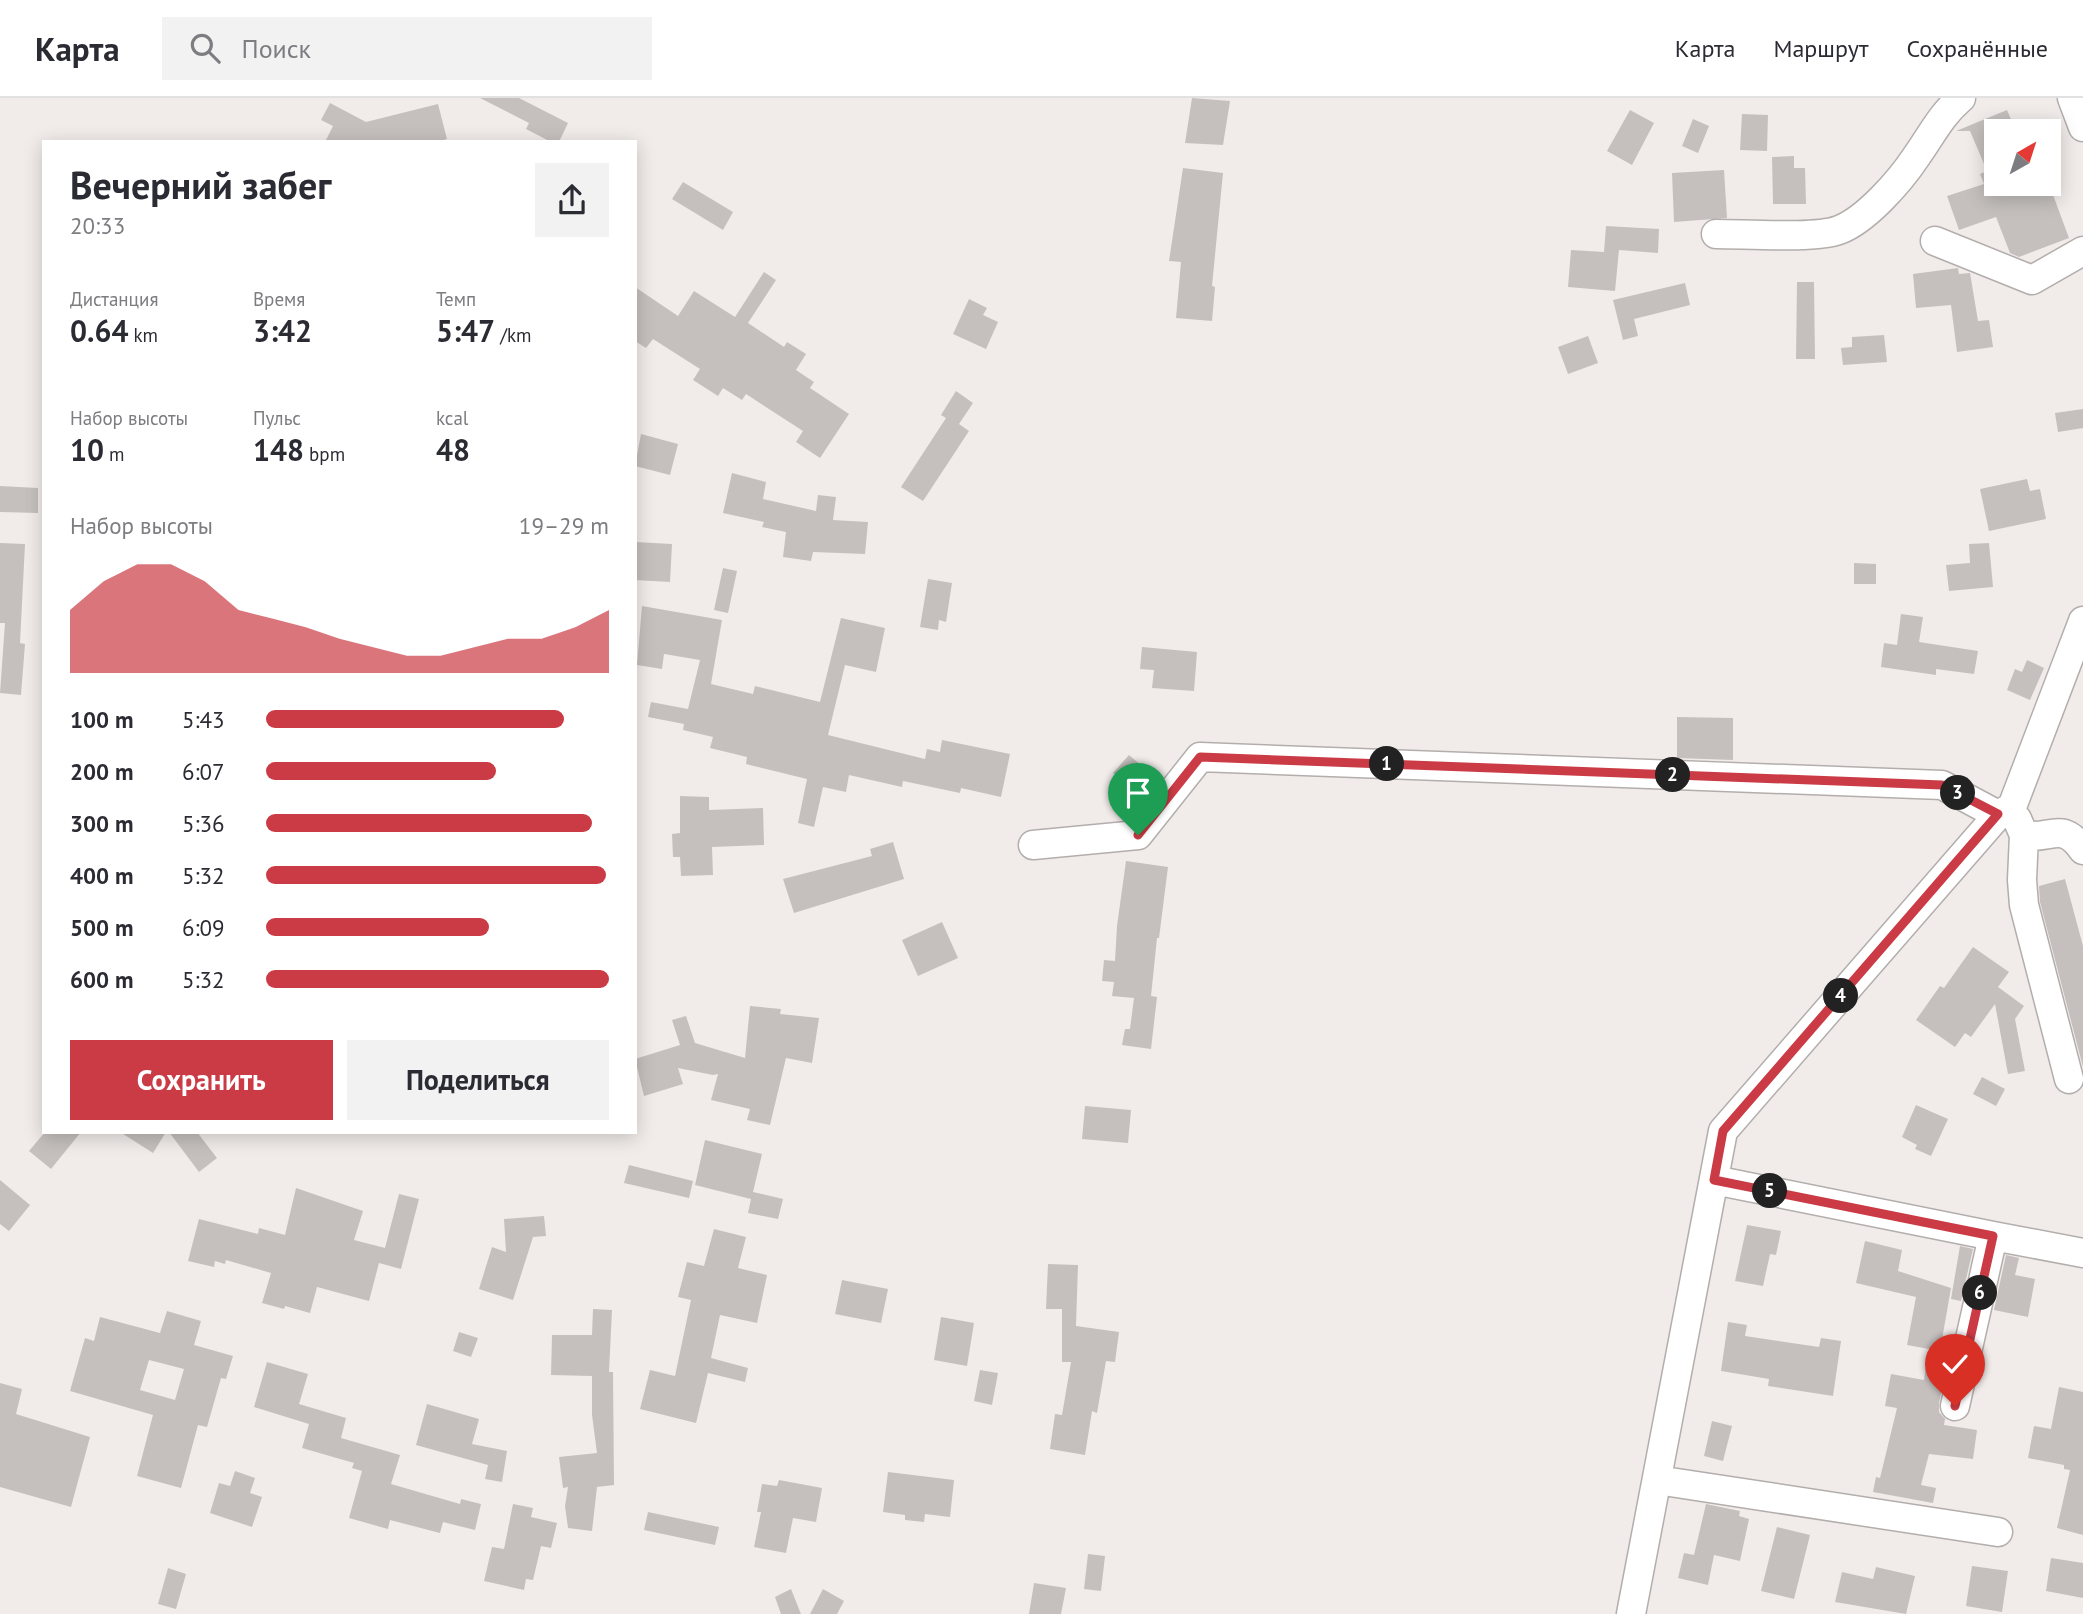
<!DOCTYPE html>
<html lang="ru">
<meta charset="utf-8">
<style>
body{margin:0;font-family:"PT Sans",sans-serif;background:#f2f2f3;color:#2b2b33;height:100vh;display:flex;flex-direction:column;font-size:26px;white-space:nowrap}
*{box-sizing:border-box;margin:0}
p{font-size:23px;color:#7c7c81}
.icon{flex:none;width:38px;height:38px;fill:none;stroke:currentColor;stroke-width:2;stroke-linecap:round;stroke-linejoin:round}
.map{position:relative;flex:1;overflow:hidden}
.side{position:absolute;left:42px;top:42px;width:595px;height:994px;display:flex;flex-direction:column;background:#fff;border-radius:0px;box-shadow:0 4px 18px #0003}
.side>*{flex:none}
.needle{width:46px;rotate:39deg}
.buttons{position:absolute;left:1984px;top:21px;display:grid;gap:14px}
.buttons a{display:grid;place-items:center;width:77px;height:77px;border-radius:0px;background:#fff;box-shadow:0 4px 18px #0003;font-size:35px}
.pin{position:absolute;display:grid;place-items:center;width:60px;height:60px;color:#fff;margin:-72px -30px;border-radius:50% 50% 50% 0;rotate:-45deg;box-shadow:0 0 7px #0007}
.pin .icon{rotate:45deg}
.km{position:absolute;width:35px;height:35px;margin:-18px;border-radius:50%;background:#222;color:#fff;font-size:19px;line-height:35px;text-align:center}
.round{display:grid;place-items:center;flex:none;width:74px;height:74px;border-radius:0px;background:#f2f2f3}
.overview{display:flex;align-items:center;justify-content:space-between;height:119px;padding:0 28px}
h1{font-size:38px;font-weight:800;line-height:52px}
.metrics{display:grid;grid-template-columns:repeat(3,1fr);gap:10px;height:119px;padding:7px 28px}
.metrics div{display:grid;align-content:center}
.metrics b{font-size:30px;font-weight:800}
.metrics small{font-size:19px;font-weight:400}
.metrics p{font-size:19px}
.chart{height:196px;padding:14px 28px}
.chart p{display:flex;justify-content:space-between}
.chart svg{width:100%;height:126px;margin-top:7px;fill:#cb3b45;opacity:.7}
.cta{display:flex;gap:14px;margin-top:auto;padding:14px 28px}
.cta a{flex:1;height:80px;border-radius:0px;background:#cb3b45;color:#fff;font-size:28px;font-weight:800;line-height:80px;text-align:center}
.cta a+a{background:#f2f2f3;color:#2b2b33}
ul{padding:0 28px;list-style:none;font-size:23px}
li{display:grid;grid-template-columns:112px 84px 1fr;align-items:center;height:52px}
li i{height:18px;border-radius:9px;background:#cb3b45}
header{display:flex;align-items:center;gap:42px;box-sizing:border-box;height:98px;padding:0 35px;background:#fff;border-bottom:2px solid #e1e1e2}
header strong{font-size:33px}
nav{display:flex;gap:38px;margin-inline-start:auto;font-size:24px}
.search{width:490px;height:63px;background:#f2f2f3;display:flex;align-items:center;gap:18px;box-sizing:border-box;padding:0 24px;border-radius:0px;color:#7c7c81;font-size:26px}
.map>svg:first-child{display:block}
.building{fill:#c5c0be;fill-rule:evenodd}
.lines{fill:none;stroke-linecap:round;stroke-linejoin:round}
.minor-casing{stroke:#b3aeac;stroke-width:31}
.minor{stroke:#fff;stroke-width:28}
.route-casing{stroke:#fff;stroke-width:14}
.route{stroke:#cb3b45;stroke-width:9}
</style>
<header>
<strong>Карта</strong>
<div class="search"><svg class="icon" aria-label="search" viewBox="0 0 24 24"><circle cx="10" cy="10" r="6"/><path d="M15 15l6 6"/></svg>Поиск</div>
<nav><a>Карта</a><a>Маршрут</a><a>Сохранённые</a></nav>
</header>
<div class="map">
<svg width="2083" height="1516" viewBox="0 0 2083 1516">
<rect width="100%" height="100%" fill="#f1ecea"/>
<path class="building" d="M 480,0 L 519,0 L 568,25 L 559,44 L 551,44 L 526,31 L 529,25 Z
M 1192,0 L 1230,3 L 1223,47 L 1185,45 Z
M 330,5 L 366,24 L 438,6 L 447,41 L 436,44 L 325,44 L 333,28 L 321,22 Z
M 1630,12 L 1654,25 L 1632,67 L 1607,53 Z
M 2007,12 L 2016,33 L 1997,33 L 1997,86 L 2049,86 L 2069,140 L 2019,159 L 2010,155 L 1996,119 L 1959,132 L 1947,98 L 1984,86 L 1980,76 L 1987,73 L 1970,33 L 1956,33 Z
M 1742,16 L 1768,17 L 1767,53 L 1740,52 Z
M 1693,21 L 1709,28 L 1698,55 L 1682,48 Z
M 1794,58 L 1794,70 L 1805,70 L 1806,106 L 1773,106 L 1772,59 Z
M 1183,70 L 1223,75 L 1212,188 L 1215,189 L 1212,223 L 1176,220 L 1181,164 L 1169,163 Z
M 1724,72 L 1727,120 L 1674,124 L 1672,75 Z
M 683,84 L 733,114 L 723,132 L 672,101 Z
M 1606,128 L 1659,131 L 1658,155 L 1619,152 L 1615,193 L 1568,189 L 1571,152 L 1604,154 Z
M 1958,170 L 1959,176 L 1970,175 L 1978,223 L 1989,222 L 1993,249 L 1957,254 L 1951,207 L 1916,210 L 1913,176 Z
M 764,174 L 776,182 L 748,225 L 784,249 L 787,244 L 806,256 L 796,272 L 814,284 L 810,290 L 849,316 L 820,360 L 796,344 L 803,333 L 746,296 L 742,302 L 723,290 L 718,298 L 693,282 L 700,271 L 653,241 L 646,250 L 635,243 L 635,189 L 678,218 L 694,193 L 735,219 Z
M 1797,184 L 1814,184 L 1815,261 L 1796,261 Z
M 1685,185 L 1690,207 L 1634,221 L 1638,238 L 1623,242 L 1613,202 Z
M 969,201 L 987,210 L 983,217 L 998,224 L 986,251 L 953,236 Z
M 1884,237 L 1887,264 L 1843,267 L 1841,250 L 1852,249 L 1852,239 Z
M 1588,238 L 1598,265 L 1568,276 L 1558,249 Z
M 956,293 L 973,305 L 959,326 L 969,333 L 923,403 L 901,389 L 946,320 L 941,317 Z
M 2083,311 L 2083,330 L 2058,334 L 2055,315 Z
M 641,336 L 678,346 L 670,377 L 635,368 Z
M 732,375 L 766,384 L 763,401 L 816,413 L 818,397 L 836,399 L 833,422 L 868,424 L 865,456 L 813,454 L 811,463 L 783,459 L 786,434 L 762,429 L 764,424 L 723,415 Z
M 2027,381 L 2030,393 L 2040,391 L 2046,421 L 1989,433 L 1980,391 Z
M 0,388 L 38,390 L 38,415 L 0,414 Z
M 635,444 L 672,446 L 670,484 L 635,482 Z
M 0,445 L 25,446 L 20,545 L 25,546 L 21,597 L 0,595 L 5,525 L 0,525 Z
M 1989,445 L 1993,489 L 1949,493 L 1946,467 L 1970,465 L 1969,446 Z
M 1854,465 L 1876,466 L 1876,486 L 1854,486 Z
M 723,470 L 737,473 L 728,515 L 714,512 Z
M 928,481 L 952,485 L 946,524 L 939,522 L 938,532 L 920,529 Z
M 642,508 L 722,522 L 711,586 L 753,596 L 755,588 L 820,604 L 841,520 L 885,530 L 876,574 L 845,567 L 828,637 L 925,661 L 927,651 L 940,654 L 942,642 L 1010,656 L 1001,699 L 961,690 L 960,695 L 903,683 L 902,689 L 849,677 L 846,694 L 823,689 L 814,729 L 798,725 L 807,681 L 746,666 L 747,659 L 710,650 L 713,639 L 683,632 L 684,626 L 648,619 L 651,604 L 688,611 L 700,562 L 664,556 L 662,571 L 637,567 Z
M 1901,516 L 1923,519 L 1919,544 L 1978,553 L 1974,576 L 1936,571 L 1936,577 L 1881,569 L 1884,545 L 1897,547 Z
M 1142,549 L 1197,554 L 1194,593 L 1152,590 L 1154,572 L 1140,571 Z
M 2027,562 L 2044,570 L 2030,602 L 2007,592 L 2015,571 L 2022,574 Z
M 1677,619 L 1733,620 L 1733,662 L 1677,660 Z
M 1129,657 L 1148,673 L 1132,692 L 1113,675 Z
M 680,698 L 709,699 L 709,712 L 763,710 L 764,747 L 712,749 L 713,777 L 681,778 L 680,759 L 673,759 L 672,736 L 680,735 Z
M 893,744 L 904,781 L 794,815 L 783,781 L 872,758 L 870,751 Z
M 1126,763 L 1168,769 L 1159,840 L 1157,840 L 1151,898 L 1157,899 L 1151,951 L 1122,947 L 1125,931 L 1130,931 L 1134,900 L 1112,898 L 1114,884 L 1102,883 L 1104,862 L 1115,863 L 1117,828 Z
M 2065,781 L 2083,848 L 2083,969 L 2040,804 L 2039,788 Z
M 942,824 L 958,860 L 918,878 L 902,842 Z
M 1973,849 L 2009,874 L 1998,889 L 2024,908 L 2015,921 L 2025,973 L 2008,976 L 1995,906 L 1971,939 L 1965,935 L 1955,949 L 1916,922 L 1940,888 L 1944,890 Z
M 750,908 L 781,911 L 780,916 L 819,920 L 812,965 L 786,960 L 770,1027 L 747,1022 L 750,1011 L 711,1002 L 718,976 L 713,977 L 678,970 L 683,986 L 644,998 L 635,961 L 680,947 L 672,922 L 686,918 L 695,945 L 745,960 Z
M 1982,979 L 2005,991 L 1996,1008 L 1973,996 Z
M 1916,1007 L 1948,1021 L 1931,1058 L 1915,1051 L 1917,1047 L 1902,1039 Z
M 1085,1008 L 1131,1012 L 1128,1045 L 1082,1041 Z
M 45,1034 L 81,1034 L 51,1071 L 29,1053 Z
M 120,1034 L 166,1034 L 153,1055 Z
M 169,1034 L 197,1034 L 217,1060 L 199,1074 Z
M 705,1042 L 762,1056 L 753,1094 L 783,1101 L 778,1121 L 748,1115 L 751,1101 L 695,1087 Z
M 629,1067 L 693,1083 L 689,1100 L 624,1085 Z
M 0,1082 L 30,1107 L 9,1133 L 0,1126 Z
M 296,1090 L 363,1113 L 354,1142 L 385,1150 L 399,1096 L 419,1101 L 401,1171 L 379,1165 L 369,1203 L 317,1189 L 310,1215 L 285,1208 L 284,1211 L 262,1205 L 271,1175 L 226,1162 L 225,1166 L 215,1163 L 214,1169 L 188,1163 L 199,1121 L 258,1136 L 259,1130 L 285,1137 Z
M 544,1118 L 546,1138 L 533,1139 L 513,1202 L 479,1191 L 492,1149 L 506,1154 L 504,1121 Z
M 1747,1127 L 1781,1133 L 1776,1157 L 1770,1156 L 1763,1188 L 1735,1183 Z
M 714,1131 L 746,1139 L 738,1170 L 767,1177 L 757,1225 L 720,1217 L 711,1260 L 748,1270 L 745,1284 L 708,1275 L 696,1325 L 640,1311 L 650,1272 L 675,1278 L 691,1202 L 678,1199 L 687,1164 L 704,1168 Z
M 1865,1143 L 1902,1152 L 1898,1173 L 1951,1190 L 1940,1253 L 1907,1247 L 1916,1199 L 1856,1185 Z
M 1960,1148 L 1973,1151 L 1961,1203 L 1951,1201 Z
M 2006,1157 L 2019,1160 L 2015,1177 L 2035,1181 L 2028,1219 L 1994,1212 Z
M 1048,1166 L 1078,1167 L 1076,1228 L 1119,1234 L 1115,1264 L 1106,1263 L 1097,1315 L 1092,1313 L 1085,1357 L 1050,1351 L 1055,1316 L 1062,1317 L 1071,1264 L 1062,1264 L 1062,1211 L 1046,1211 Z
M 842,1182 L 888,1191 L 881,1225 L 835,1216 Z
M 593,1211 L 612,1212 L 609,1274 L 613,1274 L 614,1387 L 597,1389 L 592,1433 L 568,1430 L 565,1408 L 568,1389 L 563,1390 L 559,1359 L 597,1355 L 592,1317 L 592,1278 L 551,1277 L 552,1237 L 592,1237 Z
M 167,1213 L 201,1223 L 194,1247 L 233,1258 L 226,1281 L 221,1280 L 207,1329 L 198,1327 L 181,1390 L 137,1378 L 153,1317 L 70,1293 L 85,1240 L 94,1243 L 100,1219 L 160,1235 ZM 149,1262 L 184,1271 L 175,1302 L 140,1292 Z
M 941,1219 L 974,1225 L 967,1268 L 934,1262 Z
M 1728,1224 L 1747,1227 L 1745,1238 L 1819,1249 L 1821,1240 L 1841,1243 L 1833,1298 L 1768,1288 L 1769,1281 L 1721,1273 Z
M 459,1234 L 478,1240 L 471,1259 L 453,1253 Z
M 267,1264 L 308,1276 L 299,1306 L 346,1320 L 341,1340 L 400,1357 L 391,1386 L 460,1406 L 461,1401 L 481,1406 L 475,1432 L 443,1424 L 440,1435 L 390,1422 L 388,1431 L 349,1420 L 362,1373 L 352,1370 L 354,1365 L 302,1350 L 309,1326 L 254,1309 Z
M 1926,1268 L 1946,1272 L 1939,1305 L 1939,1314 L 1945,1321 L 1944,1327 L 1977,1332 L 1973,1361 L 1929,1356 L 1921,1387 L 1936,1390 L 1933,1405 L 1873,1394 L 1876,1379 L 1880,1380 L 1897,1310 L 1885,1308 L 1891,1276 L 1924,1282 Z
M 980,1272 L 998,1275 L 992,1307 L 974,1303 Z
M 0,1285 L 22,1291 L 16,1316 L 90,1339 L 71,1409 L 0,1389 Z
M 2059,1289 L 2083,1294 L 2083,1437 L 2057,1430 L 2070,1372 L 2064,1371 L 2064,1367 L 2028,1360 L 2034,1328 L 2051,1331 Z
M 427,1306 L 479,1321 L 472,1346 L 507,1353 L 502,1384 L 485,1381 L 488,1367 L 416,1347 Z
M 1712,1323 L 1732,1328 L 1723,1363 L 1704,1358 Z
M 235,1373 L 255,1380 L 250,1395 L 262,1399 L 252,1429 L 210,1415 L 219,1385 L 230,1388 Z
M 888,1374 L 954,1382 L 950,1419 L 925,1416 L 924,1424 L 905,1422 L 905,1417 L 883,1414 Z
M 779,1382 L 822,1390 L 816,1424 L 793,1420 L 786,1455 L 754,1449 L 761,1414 L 757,1414 L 762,1386 L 777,1388 Z
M 513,1406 L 533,1410 L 531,1419 L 557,1425 L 551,1450 L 541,1448 L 533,1482 L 526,1481 L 524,1492 L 484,1483 L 492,1449 L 504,1451 Z
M 1706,1406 L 1740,1413 L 1739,1418 L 1749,1421 L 1740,1463 L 1714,1457 L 1708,1487 L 1678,1480 L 1684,1455 L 1694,1457 Z
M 648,1414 L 719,1429 L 715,1447 L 644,1432 Z
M 1777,1429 L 1810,1437 L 1794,1501 L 1761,1493 Z
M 1088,1456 L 1105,1458 L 1101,1493 L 1084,1491 Z
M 2051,1460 L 2083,1465 L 2083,1500 L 2046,1493 Z
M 1972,1468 L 2008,1473 L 2002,1514 L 1966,1508 Z
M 1876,1469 L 1915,1478 L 1906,1516 L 1835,1504 L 1842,1474 L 1873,1481 Z
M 168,1470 L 186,1476 L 176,1511 L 158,1506 Z
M 1034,1485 L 1066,1490 L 1061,1516 L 1029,1516 Z
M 791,1491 L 801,1516 L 781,1516 L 775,1499 Z
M 823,1491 L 844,1503 L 837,1516 L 810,1516 Z"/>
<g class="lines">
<g class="minor-casing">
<path id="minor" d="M 2072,0 L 2083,29
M 1716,136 C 1746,136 1815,141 1839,132 C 1866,122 1900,83 1916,59 C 1931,38 1941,17 1961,0
M 1935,143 L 2032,182 L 2083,153
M 2017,721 L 2024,737 C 2050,743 2061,721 2083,752
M 2024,737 L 2022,782 L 2024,807 L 2069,981
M 1033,747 L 1138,737 L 1200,659 L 1942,687 L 1998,717
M 1714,1082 L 1993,1138
M 1955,1308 L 1993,1138 L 2083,1155
M 1657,1382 L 1998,1434
M 1631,1516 L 1723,1033 L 1998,717 L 2012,709 L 2083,523"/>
</g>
<use href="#minor" class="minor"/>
</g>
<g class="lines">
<g class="route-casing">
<path id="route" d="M 1138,737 L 1200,659 L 1942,687 L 1998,716 L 1723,1033 L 1714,1082 L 1993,1138 L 1955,1308"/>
</g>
<use href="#route" class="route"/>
</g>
</svg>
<div class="buttons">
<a><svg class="needle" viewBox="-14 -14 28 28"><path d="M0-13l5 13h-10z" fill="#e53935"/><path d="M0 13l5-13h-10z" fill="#7c7c81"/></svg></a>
</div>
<div class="pin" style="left:1138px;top:737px;background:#1e9e55"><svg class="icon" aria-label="arrive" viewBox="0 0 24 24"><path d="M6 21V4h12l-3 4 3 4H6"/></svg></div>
<div class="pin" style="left:1955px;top:1308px;background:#d93025"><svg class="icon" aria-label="check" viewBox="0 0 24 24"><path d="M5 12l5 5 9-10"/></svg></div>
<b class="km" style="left:1387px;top:666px">1</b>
<b class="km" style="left:1673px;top:677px">2</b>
<b class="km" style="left:1958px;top:695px">3</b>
<b class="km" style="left:1841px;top:898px">4</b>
<b class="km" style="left:1770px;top:1093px">5</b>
<b class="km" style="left:1980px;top:1195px">6</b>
<section class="side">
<div class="overview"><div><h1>Вечерний забег</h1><p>20:33</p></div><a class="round"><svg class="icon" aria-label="share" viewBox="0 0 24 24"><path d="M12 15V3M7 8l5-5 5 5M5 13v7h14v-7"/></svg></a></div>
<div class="metrics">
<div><p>Дистанция</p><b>0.64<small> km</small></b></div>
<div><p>Время</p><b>3:42</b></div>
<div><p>Темп</p><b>5:47<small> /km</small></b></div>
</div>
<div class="metrics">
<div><p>Набор высоты</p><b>10<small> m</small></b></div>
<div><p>Пульс</p><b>148<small> bpm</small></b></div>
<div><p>kcal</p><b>48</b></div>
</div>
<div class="chart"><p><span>Набор высоты</span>19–29 m</p>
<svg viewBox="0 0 160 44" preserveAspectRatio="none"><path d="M0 44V22L10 12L20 6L30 6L40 12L50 22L60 25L70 28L80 32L90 35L100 38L110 38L120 35L130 32L140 32L150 28L160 22V44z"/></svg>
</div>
<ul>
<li><b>100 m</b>5:43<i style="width:87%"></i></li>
<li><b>200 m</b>6:07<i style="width:67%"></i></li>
<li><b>300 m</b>5:36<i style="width:95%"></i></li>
<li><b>400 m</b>5:32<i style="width:99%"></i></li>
<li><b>500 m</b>6:09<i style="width:65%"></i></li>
<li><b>600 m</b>5:32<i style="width:100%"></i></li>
</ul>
<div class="cta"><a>Сохранить</a><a>Поделиться</a></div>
</section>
</div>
